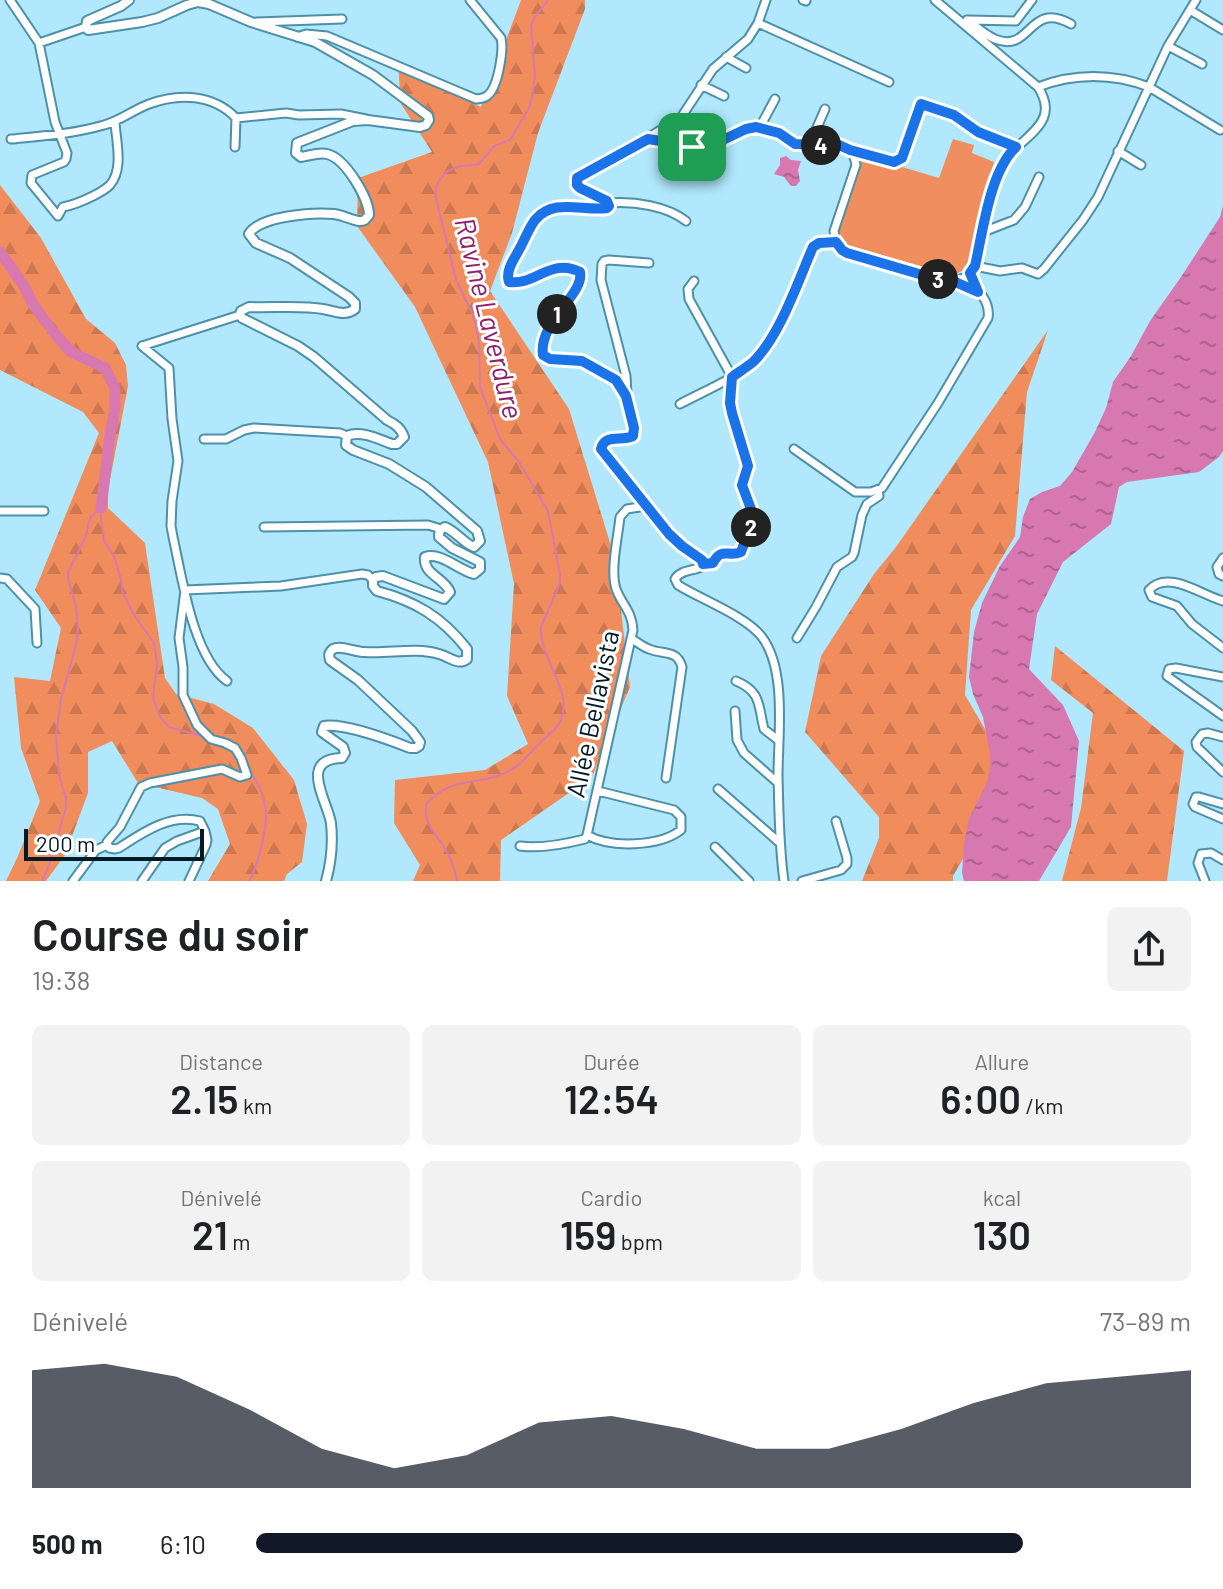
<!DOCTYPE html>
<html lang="fr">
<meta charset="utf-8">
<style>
body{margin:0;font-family:Barlow,sans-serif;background:#f2f2f2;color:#202124;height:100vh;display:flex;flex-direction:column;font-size:30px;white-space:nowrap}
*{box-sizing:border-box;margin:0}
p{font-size:26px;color:#757577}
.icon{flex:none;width:44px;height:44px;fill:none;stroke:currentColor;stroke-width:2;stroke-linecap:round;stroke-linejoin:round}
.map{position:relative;height:881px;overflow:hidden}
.drawer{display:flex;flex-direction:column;background:#fff;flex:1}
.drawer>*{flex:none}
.scale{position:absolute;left:24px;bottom:20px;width:180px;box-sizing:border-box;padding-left:8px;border:4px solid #001b24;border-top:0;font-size:22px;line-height:28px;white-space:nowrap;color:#001b24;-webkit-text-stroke:6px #fff;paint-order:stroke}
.pin{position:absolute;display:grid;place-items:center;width:68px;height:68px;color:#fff;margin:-34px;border-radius:16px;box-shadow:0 4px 12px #0006}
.km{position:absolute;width:40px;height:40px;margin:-20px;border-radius:50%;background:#222;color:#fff;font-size:22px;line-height:40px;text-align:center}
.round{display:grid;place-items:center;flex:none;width:84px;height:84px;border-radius:12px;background:#f2f2f2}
.overview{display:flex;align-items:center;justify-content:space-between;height:136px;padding:0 32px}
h1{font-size:44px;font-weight:600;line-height:60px}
.stats{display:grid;grid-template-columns:repeat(3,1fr);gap:12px;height:136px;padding:8px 32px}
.stats div{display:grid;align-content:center;border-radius:12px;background:#f2f2f2;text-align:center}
.stats b{font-size:40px;font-weight:600}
.stats small{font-size:22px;font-weight:400}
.stats p{font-size:22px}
.chart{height:224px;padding:16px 32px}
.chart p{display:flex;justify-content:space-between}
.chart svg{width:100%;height:144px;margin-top:8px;fill:#111827;opacity:.7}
ul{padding:0 32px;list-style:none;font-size:26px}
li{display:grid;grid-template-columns:128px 96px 1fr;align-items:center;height:60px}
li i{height:20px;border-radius:10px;background:#111827}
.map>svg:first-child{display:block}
.forest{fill:url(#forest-firs)}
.pitch{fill:#f18e60}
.water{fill:url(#water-ripples)}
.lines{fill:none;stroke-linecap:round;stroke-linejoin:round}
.stream{stroke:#d878b1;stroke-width:2}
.river{stroke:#d878b1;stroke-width:11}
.minor-casing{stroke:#4c90a9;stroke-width:11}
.major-casing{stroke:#4c90a9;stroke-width:12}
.minor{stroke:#fff;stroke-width:7}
.major{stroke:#fff;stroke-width:8}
.route-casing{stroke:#fff;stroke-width:16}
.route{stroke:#1a73e8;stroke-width:10}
.labels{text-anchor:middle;stroke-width:6;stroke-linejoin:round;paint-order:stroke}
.street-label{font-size:26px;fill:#001b24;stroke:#fff}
.water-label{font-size:28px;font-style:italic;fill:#911e6b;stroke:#fff}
</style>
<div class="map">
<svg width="1223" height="881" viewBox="0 0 1223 881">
<defs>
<pattern id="forest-firs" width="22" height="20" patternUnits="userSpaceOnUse" patternTransform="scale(2)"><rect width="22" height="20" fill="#f18c5d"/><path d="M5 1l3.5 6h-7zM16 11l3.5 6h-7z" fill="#cd7851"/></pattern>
<pattern id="water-ripples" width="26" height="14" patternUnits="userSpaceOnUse" patternTransform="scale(2)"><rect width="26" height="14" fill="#d878b1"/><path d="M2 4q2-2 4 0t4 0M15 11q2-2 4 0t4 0" fill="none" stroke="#ad6290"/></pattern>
</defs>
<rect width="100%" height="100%" fill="#b1e8fd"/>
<path class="forest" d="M 521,0 L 585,0 L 585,9 L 538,133 L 512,233 L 490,291 L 569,409 L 615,559 L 630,687 L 592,777 L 501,840 L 500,881 L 413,881 L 420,865 L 394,823 L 395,780 L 485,770 L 528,744 L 507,696 L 514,584 L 488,462 L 415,307 L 357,226 L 358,178 L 432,152 L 401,104 L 398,65 L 481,107 Z
M 0,185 L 41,238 L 86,319 L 115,343 L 126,365 L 128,386 L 108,490 L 108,508 L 145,543 L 165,678 L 176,694 L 214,704 L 253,728 L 294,780 L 307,824 L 302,862 L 287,874 L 284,881 L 208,881 L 230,844 L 218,809 L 202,798 L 138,783 L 112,741 L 88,752 L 88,793 L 65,855 L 46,881 L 6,881 L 18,856 L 40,801 L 21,748 L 14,677 L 50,681 L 61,628 L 35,590 L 99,433 L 83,412 L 0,370 Z
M 1048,330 L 1027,392 L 1015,536 L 971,610 L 965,695 L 1012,775 L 953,876 L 953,881 L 862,881 L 879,838 L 879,817 L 805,732 L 821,656 L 874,574 L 896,547 Z
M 1055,646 L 1184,751 L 1167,881 L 1062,881 L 1081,808 L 1093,713 L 1051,680 Z"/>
<path class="pitch" d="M 953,139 L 974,145 L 972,153 L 994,162 L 969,267 L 952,276 L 846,247 L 839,231 L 858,176 L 859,157 L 862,155 L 939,178 Z"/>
<path class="water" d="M 786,156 L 791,160 L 801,161 L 798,170 L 800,181 L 796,186 L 791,186 L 784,177 L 774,174 L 780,165 L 780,158 Z
M 1223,205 L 1223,451 L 1219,457 L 1199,472 L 1127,482 L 1119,487 L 1111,524 L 1063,562 L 1037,614 L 1029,669 L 1063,705 L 1079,741 L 1071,827 L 1039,881 L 964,881 L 962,873 L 964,843 L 969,819 L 988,780 L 990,766 L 990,753 L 983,717 L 973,694 L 969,677 L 974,632 L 982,603 L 1000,566 L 1020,537 L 1023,517 L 1030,499 L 1042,492 L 1060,486 L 1072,472 L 1095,432 L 1106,408 L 1113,382 L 1131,356 L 1150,321 L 1181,277 L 1220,217 Z"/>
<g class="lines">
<path class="stream" d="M 101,508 L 101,520 L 104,541 L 114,556 L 121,580 L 122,591 L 134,615 L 154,643 L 157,664 L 153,698 L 160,717 L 169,727 L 205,737
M 42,881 L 48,868 L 66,808 L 66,798 L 59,776 L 56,736 L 61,699 L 76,645 L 78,628 L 76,607 L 68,577 L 68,572 L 86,536 L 90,518 L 100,508
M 249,881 C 256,869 259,857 262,844 C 269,813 268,797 249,770
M 457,881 C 455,871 452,861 447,852 C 440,838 423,824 426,808 C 426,802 428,802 432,798 C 458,776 479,786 507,772 C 521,766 528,754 539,744 C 545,737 556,730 560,722 C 575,690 538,659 541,627 L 560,583 L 560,575 L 548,511 L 519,462 L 500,439 L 480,387 L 479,343 L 476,326 L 472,313 L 456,280 L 436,198 C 434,184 443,170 458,167 C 465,165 472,166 479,164 L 494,146 L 510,140 L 529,108 L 533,93 L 535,76 L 531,25 L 535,17 L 548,0"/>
<path class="river" d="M 0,252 L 24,286 L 34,306 L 56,335 L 71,352 L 105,368 L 115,388 L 115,409 L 110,435 L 101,508"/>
<g class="minor-casing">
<path id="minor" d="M 10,0 L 39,43 L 55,122 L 67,153 L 66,159 L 64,162 L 32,175 L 31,183 L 58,216 L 63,207 C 74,205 83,201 93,196 C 99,193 105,190 110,185 C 124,169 116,141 115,122
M 766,0 L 758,23 L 748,39 L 713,69 L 682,116 L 617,158 L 577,178 L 577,185 L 580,188 L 607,201 L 609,206 L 604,209 C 578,207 556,201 535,221 L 507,276 L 509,282 L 515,283 C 537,277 557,260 580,272 C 585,295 538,322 543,355 C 554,361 568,358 581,361 C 589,363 596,368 603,373 C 627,387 631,406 634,432 L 633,436 C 624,442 614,437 605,441 L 601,449 L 605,455 L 675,540 L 702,560 L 703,564 L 701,567 C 693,571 680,570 675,579 L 678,585 C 702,600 746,616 762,637 C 787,670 778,736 778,776 C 779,811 779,846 784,881
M 803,0 L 806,1
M 1190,10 L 1223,30
M 967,20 C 976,26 985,35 995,39 C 1032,54 1028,0 1071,24
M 969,20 L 1016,21 L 1032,0
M 257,22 L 342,19
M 758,23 L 889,82
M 297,37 L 306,34 L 327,36 L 476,99 C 482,98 484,99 488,95 C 498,87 504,50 501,38 L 470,0
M 39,43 L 86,27
M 1168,46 L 1202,64
M 726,57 L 746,68
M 701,85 L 724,96
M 1038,87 C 1074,73 1113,73 1149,87 L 1168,46 L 1196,0
M 760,127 L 775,99
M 11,139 C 42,136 73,134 104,125 C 120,121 133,110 149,104 C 179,93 213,94 236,118 L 286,113 L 299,115 L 341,114 L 366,119
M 648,139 C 665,142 694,151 710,147 C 727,143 742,126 761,127 C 775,129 783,138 794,144 C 815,153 851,129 856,165 L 834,231 L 836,242 L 842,250 L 942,280 C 951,281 960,281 967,276 C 981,264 990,191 1000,169 C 1015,137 1064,127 1038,87 L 935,0
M 809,146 L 825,109
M 235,147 L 236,118
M 850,150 L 891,162 L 900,160 L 921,104 L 954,115 L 978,132 L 1016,147
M 1118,151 L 1141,165
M 609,203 C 634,201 667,206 686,221
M 983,232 L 1014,220 L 1025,207 L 1039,177
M 975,266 L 1000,271 L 1022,268 L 1038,274 L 1044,269 L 1083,220 L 1098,197 L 1149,87 L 1220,130
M 694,281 L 688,289 L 689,299 L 732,377 L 730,403 L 732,413 L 748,462 L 748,469 L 742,485 L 753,511 L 754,517 L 741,552 C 728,558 722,546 713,563 L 703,564
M 142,346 L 169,368 L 172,419 L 178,461 L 172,501 L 171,526 L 173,537 C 182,577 193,657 227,681
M 142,346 L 240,315
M 627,394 L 626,376 L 601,280 L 602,264 L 604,261 L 609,260 L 649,263
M 680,404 C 704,391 731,381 751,363 C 779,340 798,281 813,247 L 819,243 L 836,242
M 204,439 L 226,439 L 244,430 L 254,428 L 340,433 L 347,436
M 794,449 L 855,492 L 871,492 L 882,488 L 938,403 L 988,318 C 991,299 975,291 970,273
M 0,511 L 44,511
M 264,527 L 428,525 L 441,529
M 1223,558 L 1217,567 L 1219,574 L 1223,576
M 0,578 L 7,579 L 35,609 L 37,643
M 1223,601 C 1201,595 1168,569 1149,590 L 1152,597 L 1177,606 L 1192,624 L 1223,648
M 797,638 L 816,607 L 837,567 L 852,557 L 854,553 L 862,515 L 867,504 L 879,496 L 878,490
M 632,639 C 637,642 643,647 649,649 C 663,655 677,649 682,667 L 666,778
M 1223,677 L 1176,668 L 1169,669 L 1167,676 L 1223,716
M 736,681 C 762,692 758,706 764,729 L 778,740
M 735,711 L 737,740 L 744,753 L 778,783
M 1223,737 L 1208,733 L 1202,734 L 1196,742 L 1197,747 L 1223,772
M 718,789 L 780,843
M 1223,804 L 1199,797 L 1196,797 L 1193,804 L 1195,807 L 1223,819
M 587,835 C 610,848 659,847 681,830 L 681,817 L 674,810 L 598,791
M 520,846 C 540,849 565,844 585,839 L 587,835 L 633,630 C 632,611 622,605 616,589 C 610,570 618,537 620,517 L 627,509 L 646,506
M 715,847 L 749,881
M 73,881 L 96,850 L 107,845
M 142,881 L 165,848 L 177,841 L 205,831 L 200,821 C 170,813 142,833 119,848 L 115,849 L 109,848 L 107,842 L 120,827 L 141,787 L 150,783 L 222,769 L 240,777 L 247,775 L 241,758 L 235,748 L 225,743 L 211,739 L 197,725 L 183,695 L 183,667 L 179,638 L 185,590 L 281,586 L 362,574 L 368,575 L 373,580
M 189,881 L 206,845 L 207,840 L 205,831
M 802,881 L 841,870 L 847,864 L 847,858 L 836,821
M 1205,881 L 1198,863 L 1201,854 L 1211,853 L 1223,860"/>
</g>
<g class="major-casing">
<path id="major" d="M 129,0 L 121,6 L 87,21 L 86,27 L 88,30 L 142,22 L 158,18 L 187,5 L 198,2 L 209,4 L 251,22 L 315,42 L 373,75 L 428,116 L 429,120 L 426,125 L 420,127 L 368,120 L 353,121 L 297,143 L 296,153 L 301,157 C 309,156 318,152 327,154 C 345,158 369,198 369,215 C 365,220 365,221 359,221 C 351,220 343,215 334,214 C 314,212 259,216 249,234 L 256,243 L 290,258 L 349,297 L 355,303 L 355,309 C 345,317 335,311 323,309 C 302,305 272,308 249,307 L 241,311 L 240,315 L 242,318 L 298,346 L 314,357 L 387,420 C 395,424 401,428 404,437 L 397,444 L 392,444 C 378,439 361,430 347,436 L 346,445 L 353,450 L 389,464 L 426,487 L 477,531 L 480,541 L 474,547 C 463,543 457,532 445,527 C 440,529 439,531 439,537 L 452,548 L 480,562 L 480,569 L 474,574 C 457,569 441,552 425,557 C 423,575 444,577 450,592 L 444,599 L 383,576 L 376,577 L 373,580 L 373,586 L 377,591 C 415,601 442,617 467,649 L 467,659 C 458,666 450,657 439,654 C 415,647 389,654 364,652 C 356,652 340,645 333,649 C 328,653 329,656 330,660 L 358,680 L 412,731 L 420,742 L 419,746 L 416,748 L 410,748 C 390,740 344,723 324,726 L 322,732 L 343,747 L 345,753 L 342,758 C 298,759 327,800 331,823 C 333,842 331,863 326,881"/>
</g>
<use href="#minor" class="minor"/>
<use href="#major" class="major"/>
</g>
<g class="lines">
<g class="route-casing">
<path id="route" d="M 921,104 L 954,115 L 978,132 L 1016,147 C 990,171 983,231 975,266 L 970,273 L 978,292 L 953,281 L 926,276 L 847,253 L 842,250 L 836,242 L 819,243 L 813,247 C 798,281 780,336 753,362 C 747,367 739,372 732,377 L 730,403 L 732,413 L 748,466 L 742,485 L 754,517 L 741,552 C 728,558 722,546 713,563 L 703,564 L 702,560 L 682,546 L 669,534 L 601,449 C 605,433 621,442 633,436 L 634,428 L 626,396 L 616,380 L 582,361 L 550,359 L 543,355 C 538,322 585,294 580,272 C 551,257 535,286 509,282 C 505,270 515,258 520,248 C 525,239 529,228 535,220 C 554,197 584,212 607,208 L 609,206 L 607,201 L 580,188 L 577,185 L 577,178 L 648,139 L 706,148 L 746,129 L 756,127 L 779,133 L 795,144 L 839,145 L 850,150 L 894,162 L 902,158 Z"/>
</g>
<use href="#route" class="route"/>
</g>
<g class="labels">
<g class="street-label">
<text transform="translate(593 714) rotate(-78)" y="9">Allée Bellavista</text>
</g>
<g class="water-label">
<text transform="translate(489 318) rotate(76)" y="10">Ravine Laverdure</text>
</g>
</g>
</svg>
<div class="scale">200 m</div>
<div class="pin" style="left:692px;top:147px;background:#1e9e55"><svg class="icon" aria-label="arrive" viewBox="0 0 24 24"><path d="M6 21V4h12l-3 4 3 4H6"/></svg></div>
<b class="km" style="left:557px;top:314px">1</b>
<b class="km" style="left:751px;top:527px">2</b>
<b class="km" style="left:938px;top:279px">3</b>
<b class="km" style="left:821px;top:145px">4</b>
</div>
<section class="drawer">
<div class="overview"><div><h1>Course du soir</h1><p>19:38</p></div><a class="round"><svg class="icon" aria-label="share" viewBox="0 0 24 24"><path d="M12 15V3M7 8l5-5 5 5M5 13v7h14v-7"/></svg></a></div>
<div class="stats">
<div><p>Distance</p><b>2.15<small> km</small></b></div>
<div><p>Durée</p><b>12:54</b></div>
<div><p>Allure</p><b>6:00<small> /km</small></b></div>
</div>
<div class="stats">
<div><p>Dénivelé</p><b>21<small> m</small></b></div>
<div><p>Cardio</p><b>159<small> bpm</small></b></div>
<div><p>kcal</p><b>130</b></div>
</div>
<div class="chart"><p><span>Dénivelé</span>73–89 m</p>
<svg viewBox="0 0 160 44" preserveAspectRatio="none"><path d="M0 44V8L10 6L20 10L30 20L40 32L50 38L60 34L70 24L80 22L90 26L100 32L110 32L120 26L130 18L140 12L150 10L160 8V44z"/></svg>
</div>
<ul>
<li><b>500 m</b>6:10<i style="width:82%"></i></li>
</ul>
</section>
